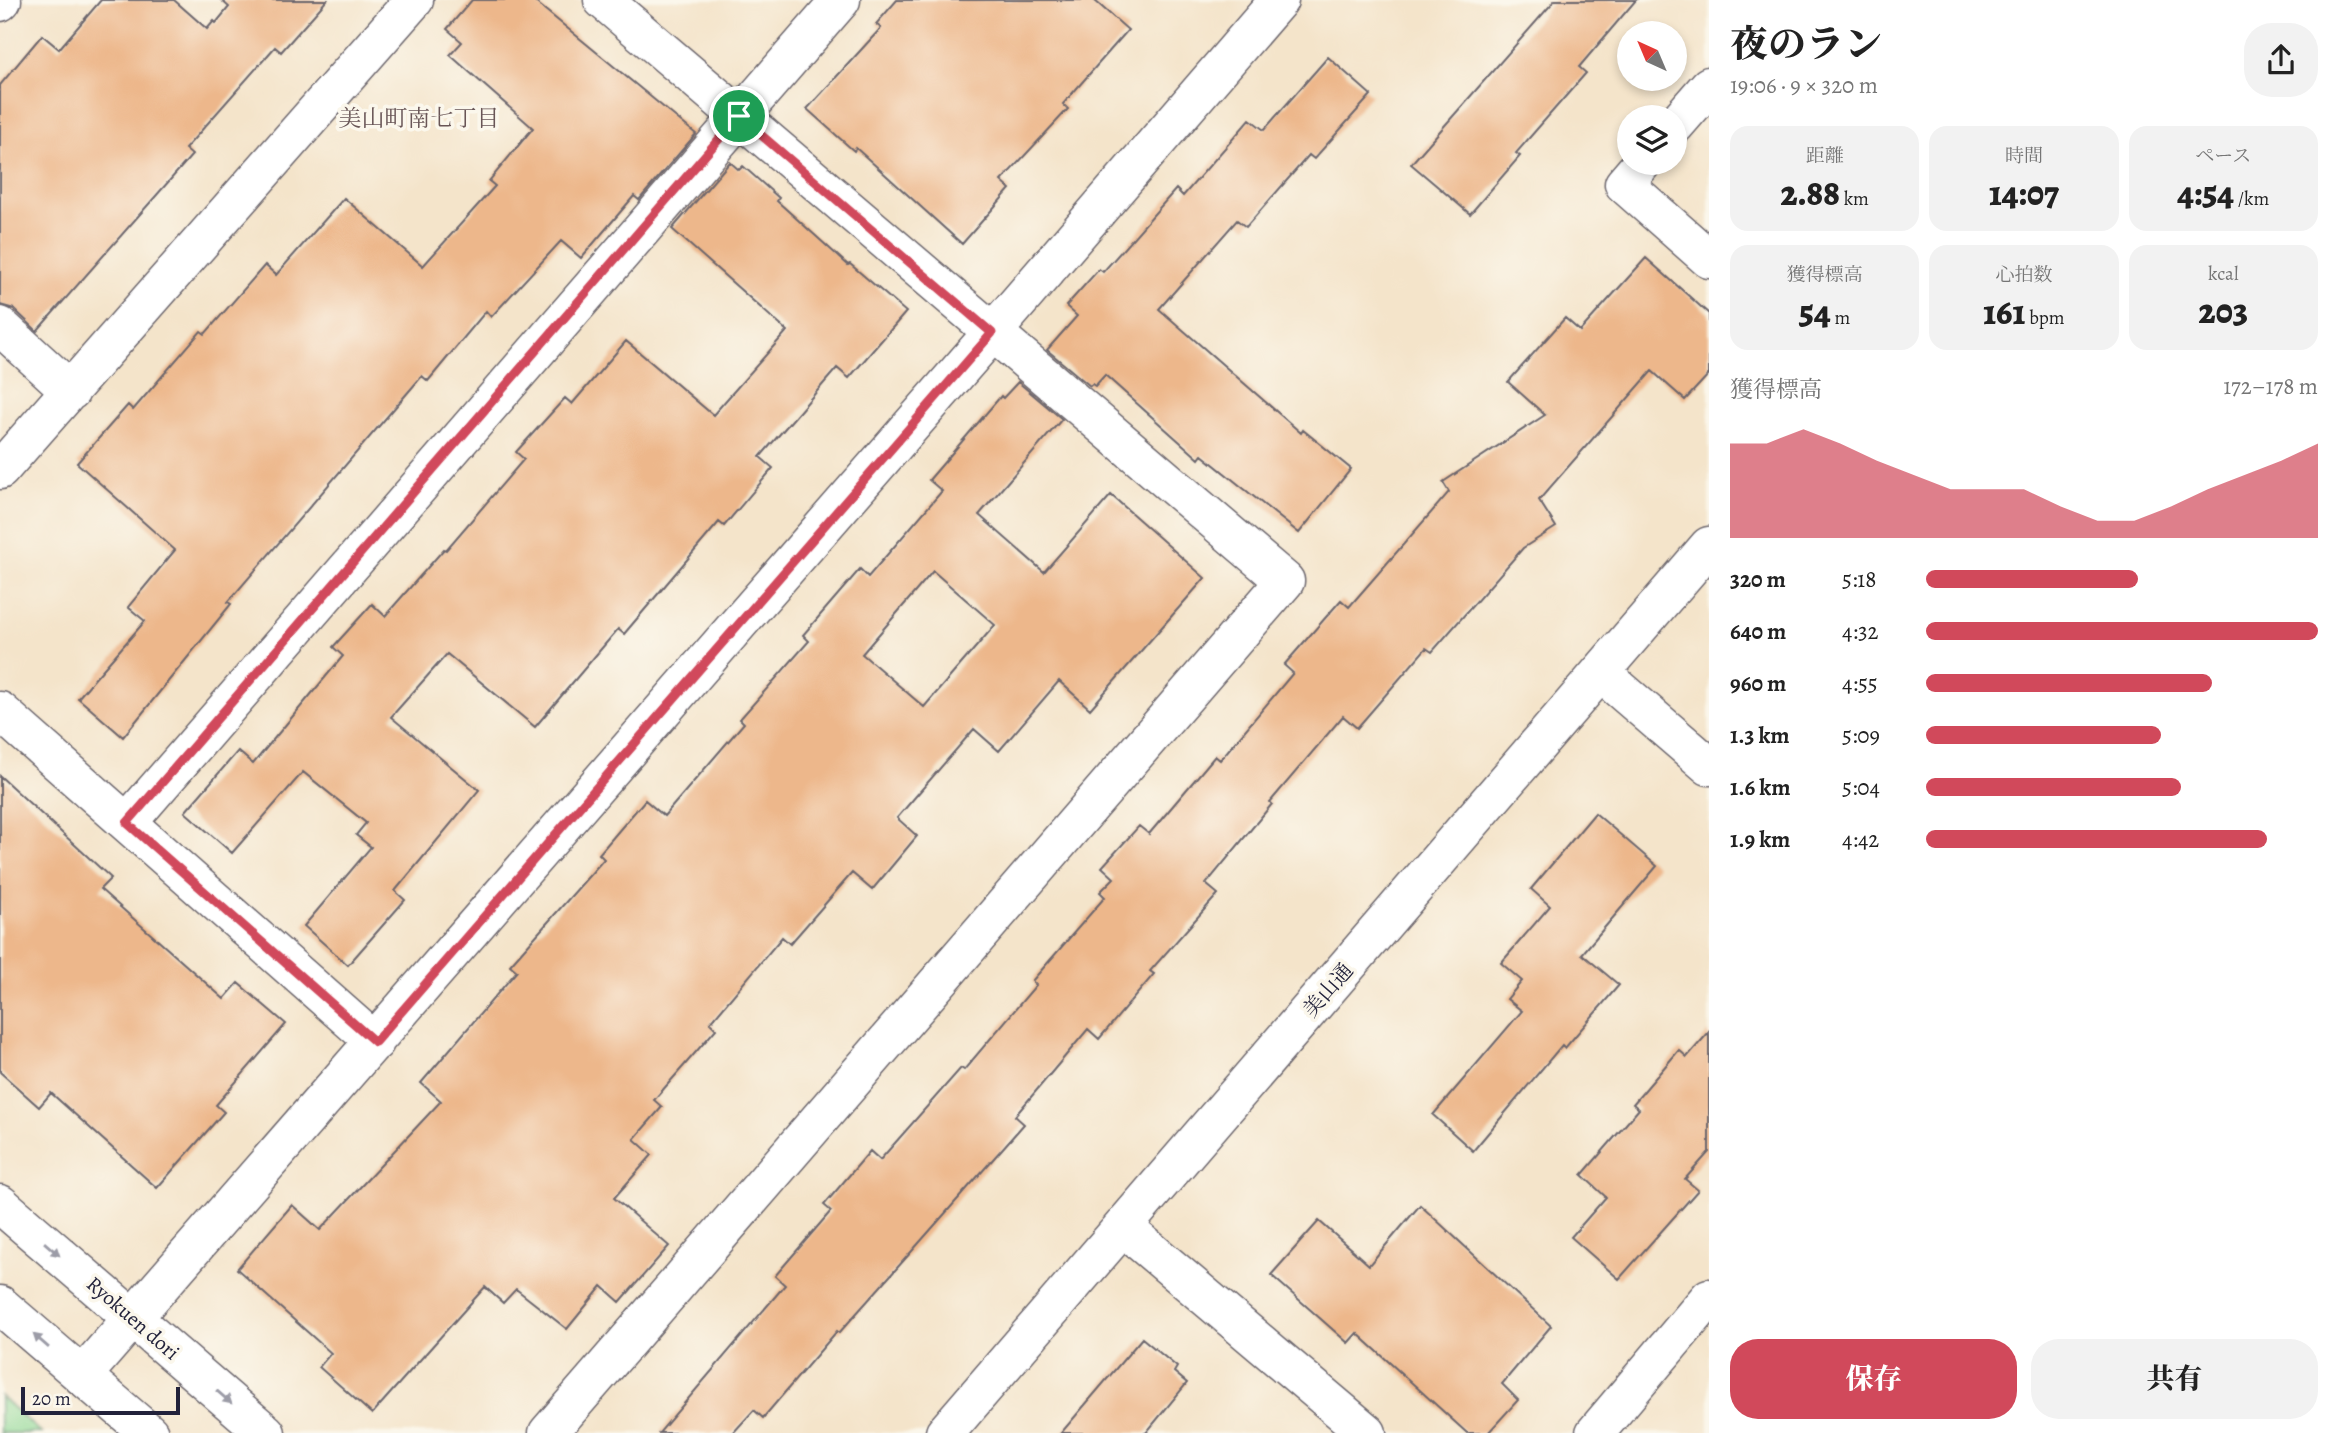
<!DOCTYPE html>
<html lang="ja">
<meta charset="utf-8">
<style>
body{margin:0;font-family:Alegreya,"Noto Serif JP",serif;background:#f2f2f2;color:#222;height:100vh;display:flex;flex-direction:column;font-size:26px;white-space:nowrap}
*{box-sizing:border-box;margin:0}
p{font-size:23px;color:#767676}
.icon{flex:none;width:38px;height:38px;fill:none;stroke:currentColor;stroke-width:2;stroke-linecap:round;stroke-linejoin:round}
.map{position:relative;flex:1;overflow:hidden}
.sheet{display:flex;flex-direction:column;background:#fff;width:630px}
.sheet>*{flex:none}
.needle{width:46px;rotate:316deg}
.controls{position:absolute;left:1617px;top:21px;display:grid;gap:14px}
.controls a{display:grid;place-items:center;width:70px;height:70px;border-radius:50%;background:#fff;box-shadow:0 4px 10px #0003;font-size:35px}
.scale{position:absolute;left:21px;bottom:18px;width:159px;box-sizing:border-box;padding-left:7px;border:4px solid #22223b;border-top:0;font-size:19px;line-height:24px;white-space:nowrap;color:#22223b;-webkit-text-stroke:5px #fbf7ec;paint-order:stroke}
.pin{position:absolute;display:grid;place-items:center;width:60px;height:60px;color:#fff;margin:-30px;border:4px solid #fff;border-radius:50%;box-shadow:0 2px 7px #0007}
.round{display:grid;place-items:center;flex:none;width:74px;height:74px;border-radius:28px;background:#f2f2f2}
.summary{display:flex;align-items:center;justify-content:space-between;height:119px;padding:0 21px}
h1{font-size:38px;font-weight:800;line-height:52px}
.figures{display:grid;grid-template-columns:repeat(3,1fr);gap:10px;height:119px;padding:7px 21px}
.figures div{display:grid;align-content:center;border-radius:18px;background:#f2f2f2;text-align:center}
.figures b{font-size:35px;font-weight:800}
.figures small{font-size:19px;font-weight:400}
.figures p{font-size:19px}
.chart{height:196px;padding:14px 21px}
.chart p{display:flex;justify-content:space-between}
.chart svg{width:100%;height:126px;margin-top:7px;fill:#d1495b;opacity:.7}
.primary-button{display:flex;gap:14px;margin-top:auto;padding:14px 21px}
.primary-button a{flex:1;height:80px;border-radius:28px;background:#d1495b;color:#fff;font-size:28px;font-weight:800;line-height:80px;text-align:center}
.primary-button a+a{background:#f2f2f2;color:#222}
ul{padding:0 21px;list-style:none;font-size:23px}
li{display:grid;grid-template-columns:112px 84px 1fr;align-items:center;height:52px}
li i{height:18px;border-radius:9px;background:#d1495b}
main{display:flex;flex:1;min-height:0}
.map>svg:first-child{display:block}
.green{fill:#8dd894;stroke:#587d68;stroke-width:2}
.building{fill:#edb78b;fill-rule:evenodd}
.lines{fill:none;stroke-linecap:round;stroke-linejoin:round}
.street-casing{stroke:#6c666d;stroke-width:41}
.secondary-casing{stroke:#6c666d;stroke-width:41}
.street{stroke:#fff;stroke-width:38}
.secondary{stroke:#fff;stroke-width:38}
.oneway{fill:#9c9ca7}
.route-casing{stroke:#fff;stroke-width:14}
.route{stroke:#d1495b;stroke-width:9}
.labels{text-anchor:middle;stroke-width:7;stroke-linejoin:round;paint-order:stroke}
.street-label{font-size:21px;fill:#22223b;stroke:#fbf7ec}
.neighbourhood-label{font-size:23px;fill:#695657;stroke:#fbf7ec}
</style>
<main>
<div class="map">
<svg width="1709" height="1433" viewBox="0 0 1709 1433">
<rect width="100%" height="100%" fill="#fbf7ec"/>
<filter id="ink" filterUnits="userSpaceOnUse"><feTurbulence type="fractalNoise" baseFrequency=".0143" numOctaves="2"/><feDisplacementMap in="SourceGraphic" scale="14" xChannelSelector="R" yChannelSelector="G"/><feConvolveMatrix kernelMatrix="1 2 1 2 8 2 1 2 1" color-interpolation-filters="sRGB"/></filter>
<filter id="wash" filterUnits="userSpaceOnUse"><feTurbulence type="fractalNoise" baseFrequency=".00686" numOctaves="4" result="noise"/><feDisplacementMap in="SourceGraphic" scale="28" xChannelSelector="R" yChannelSelector="G"/><feGaussianBlur stdDeviation="1.57" result="paint"/><feColorMatrix in="noise" values="0 0 0 0 0 0 0 0 0 0 0 0 0 0 0 0 0 1.4 0 .05"/><feComposite in="paint" operator="in"/></filter>
<g filter="url(#wash)">
<rect width="100%" height="100%" fill="#f4e4ca"/>
<path class="green" d="M 0,1396 L 41,1433 L 0,1433 Z"/>
<g id="blocks">
<path class="building" d="M 101,0 L 174,0 L 207,29 L 214,21 L 216,23 L 229,7 L 221,0 L 327,0 L 281,52 L 275,47 L 185,149 L 192,155 L 37,331 L 14,309 L 0,305 L 0,85 L 42,35 L 59,49 Z
M 472,0 L 533,0 L 696,134 L 639,200 L 634,196 L 581,258 L 561,241 L 491,317 L 486,311 L 428,381 L 422,376 L 228,602 L 231,604 L 123,737 L 78,698 L 145,621 L 128,607 L 175,550 L 77,463 L 128,405 L 133,410 L 201,331 L 205,334 L 265,265 L 276,275 L 344,198 L 423,266 L 495,186 L 489,181 L 533,128 L 450,55 L 462,42 L 447,29 Z
M 897,0 L 1094,0 L 1128,30 L 1063,104 L 1068,109 L 1001,181 L 1010,189 L 962,244 L 856,148 L 854,151 L 807,109 L 881,28 L 876,24 Z
M 1555,0 L 1636,0 L 1579,67 L 1586,73 L 1516,153 L 1520,156 L 1470,214 L 1411,164 Z
M 1328,57 L 1371,95 L 1314,159 L 1309,155 L 1246,227 L 1237,220 L 1159,309 L 1301,433 L 1303,430 L 1351,469 L 1299,533 L 1202,455 L 1199,459 L 1105,375 L 1095,386 L 1092,384 L 1090,386 L 1047,350 L 1077,316 L 1066,306 L 1099,269 L 1103,272 L 1176,189 L 1183,196 L 1250,119 L 1264,130 Z
M 730,162 L 739,170 L 743,166 L 779,198 L 777,201 L 848,265 L 850,264 L 906,312 L 849,378 L 837,368 L 760,457 L 773,468 L 724,526 L 719,522 L 624,634 L 618,629 L 535,727 L 447,654 L 391,717 L 479,790 L 395,891 L 405,900 L 348,965 L 304,926 L 371,847 L 356,835 L 366,823 L 303,772 L 232,853 L 185,812 L 238,751 L 253,764 L 343,656 L 333,647 L 372,604 L 385,616 L 444,549 L 446,550 L 524,459 L 516,452 L 565,398 L 572,404 L 626,341 L 713,415 L 787,331 L 672,229 Z
M 1646,258 L 1709,314 L 1709,374 L 1685,400 L 1652,371 L 1539,500 L 1556,527 L 1523,548 L 1432,652 L 1426,648 L 1357,728 L 1343,716 L 1270,802 L 1272,804 L 1206,884 L 1218,894 L 1150,971 L 1154,974 L 1099,1039 L 1088,1029 L 1015,1116 L 1024,1124 L 897,1268 L 839,1333 L 837,1331 L 763,1418 L 754,1410 L 733,1433 L 659,1433 L 785,1285 L 775,1276 L 831,1211 L 824,1205 L 870,1151 L 880,1160 L 961,1068 L 964,1070 L 1036,985 L 1032,981 L 1105,897 L 1100,892 L 1114,878 L 1102,867 L 1139,826 L 1149,834 L 1215,756 L 1220,760 L 1293,673 L 1284,665 L 1341,600 L 1349,607 L 1449,492 L 1443,482 L 1545,415 L 1508,382 L 1565,318 L 1580,331 Z
M 1018,382 L 1062,419 L 979,515 L 1044,572 L 1111,495 L 1205,578 L 1090,709 L 1059,681 L 999,751 L 974,729 L 897,818 L 917,836 L 872,890 L 852,873 L 790,944 L 782,937 L 710,1023 L 716,1029 L 654,1100 L 662,1107 L 634,1139 L 652,1155 L 614,1198 L 669,1246 L 620,1302 L 602,1286 L 567,1329 L 516,1289 L 503,1303 L 485,1287 L 372,1414 L 319,1367 L 331,1353 L 237,1269 L 292,1205 L 320,1230 L 441,1101 L 421,1083 L 517,971 L 510,965 L 604,859 L 599,854 L 645,800 L 664,816 L 744,723 L 740,719 L 809,641 L 803,635 L 860,569 L 868,577 L 942,491 L 929,480 L 1001,396 L 1003,398 ZM 933,571 L 995,625 L 924,707 L 862,654 Z
M 0,776 L 111,878 L 100,889 L 224,999 L 238,983 L 286,1024 L 216,1105 L 224,1112 L 157,1188 L 51,1093 L 39,1107 L 0,1072 Z
M 1595,813 L 1657,866 L 1582,954 L 1619,985 L 1565,1048 L 1562,1045 L 1473,1151 L 1433,1115 L 1522,1011 L 1507,999 L 1522,981 L 1501,963 L 1550,906 L 1531,889 Z
M 1709,1032 L 1709,1152 L 1685,1179 L 1698,1190 L 1619,1279 L 1571,1237 L 1606,1197 L 1582,1175 L 1639,1109 L 1633,1104 L 1679,1050 L 1687,1057 Z
M 1420,1205 L 1551,1326 L 1502,1384 L 1518,1400 L 1488,1433 L 1467,1433 L 1357,1333 L 1348,1343 L 1271,1275 L 1319,1221 L 1369,1265 Z
M 1142,1338 L 1177,1367 L 1174,1372 L 1187,1383 L 1146,1433 L 1061,1433 Z"/>
</g>
</g>
<g filter="url(#ink)">
<use href="#blocks" fill-opacity="0" stroke="#6c666d" stroke-width="2"/>
<g class="lines">
<g class="street-casing">
<path id="street" d="M 0,2 L 2,0
M 1675,125 L 1709,86
M 1642,163 L 1624,184 L 1709,259
M 0,326 L 71,391
M 0,470 L 414,0
M 1601,673 L 1709,766
M 0,711 L 375,1042
M 127,823 L 841,0
M 1124,1228 L 1367,1433
M 82,1376 L 992,333 L 1279,0
M 548,1433 L 1285,581 L 603,0
M 1595,1433 L 1709,1298"/>
</g>
<g class="secondary-casing">
<path id="secondary" d="M 0,1204 L 266,1433
M 0,1305 L 149,1433
M 945,1433 L 1709,546"/>
</g>
<use href="#street" class="street"/>
<use href="#secondary" class="secondary"/>
</g>
<defs><path id="oneway-solid" d="M-6-.8H1V-3.2L6.5 0L1 3.2V.8H-6Z" transform="scale(1.75)"/></defs>
<g class="oneway">
<use href="#oneway-solid" transform="translate(52 1249) rotate(41)"/>
<use href="#oneway-solid" transform="translate(41 1341) rotate(-139)"/>
<use href="#oneway-solid" transform="translate(224 1397) rotate(41)"/>
</g>
</g>
<g class="lines" filter="url(#ink)">
<g class="route-casing">
<path id="route" d="M 739,116 L 992,333 L 375,1042 L 127,823 Z"/>
</g>
<use href="#route" class="route"/>
</g>
<g class="labels">
<g class="street-label">
<text transform="translate(1328 990) rotate(-49)" y="7">美山通</text>
<text transform="translate(133 1318) rotate(41)" y="7">Ryokuen dori</text>
</g>
<g class="neighbourhood-label">
<text x="419" y="126">美山町南七丁目</text>
</g>
</g>
</svg>
<div class="controls">
<a><svg class="needle" viewBox="-14 -14 28 28"><path d="M0-13l5 13h-10z" fill="#e53935"/><path d="M0 13l5-13h-10z" fill="#767676"/></svg></a>
<a><svg class="icon" aria-label="layers" viewBox="0 0 24 24"><path d="M12 4l9 5-9 5-9-5zM3 14l9 5 9-5"/></svg></a>
</div>
<div class="scale">20 m</div>
<div class="pin" style="left:739px;top:116px;background:#1e9e55"><svg class="icon" aria-label="arrive" viewBox="0 0 24 24"><path d="M6 21V4h12l-3 4 3 4H6"/></svg></div>
</div>
<section class="sheet">
<div class="summary"><div><h1>夜のラン</h1><p>19:06 · 9 × 320 m</p></div><a class="round"><svg class="icon" aria-label="share" viewBox="0 0 24 24"><path d="M12 15V3M7 8l5-5 5 5M5 13v7h14v-7"/></svg></a></div>
<div class="figures">
<div><p>距離</p><b>2.88<small> km</small></b></div>
<div><p>時間</p><b>14:07</b></div>
<div><p>ペース</p><b>4:54<small> /km</small></b></div>
</div>
<div class="figures">
<div><p>獲得標高</p><b>54<small> m</small></b></div>
<div><p>心拍数</p><b>161<small> bpm</small></b></div>
<div><p>kcal</p><b>203</b></div>
</div>
<div class="chart"><p><span>獲得標高</span>172–178 m</p>
<svg viewBox="0 0 160 44" preserveAspectRatio="none"><path d="M0 44V11L10 11L20 6L30 11L40 17L50 22L60 27L70 27L80 27L90 33L100 38L110 38L120 33L130 27L140 22L150 17L160 11V44z"/></svg>
</div>
<ul>
<li><b>320 m</b>5:18<i style="width:54%"></i></li>
<li><b>640 m</b>4:32<i style="width:100%"></i></li>
<li><b>960 m</b>4:55<i style="width:73%"></i></li>
<li><b>1.3 km</b>5:09<i style="width:60%"></i></li>
<li><b>1.6 km</b>5:04<i style="width:65%"></i></li>
<li><b>1.9 km</b>4:42<i style="width:87%"></i></li>
</ul>
<div class="primary-button"><a>保存</a><a>共有</a></div>
</section>
</main>
